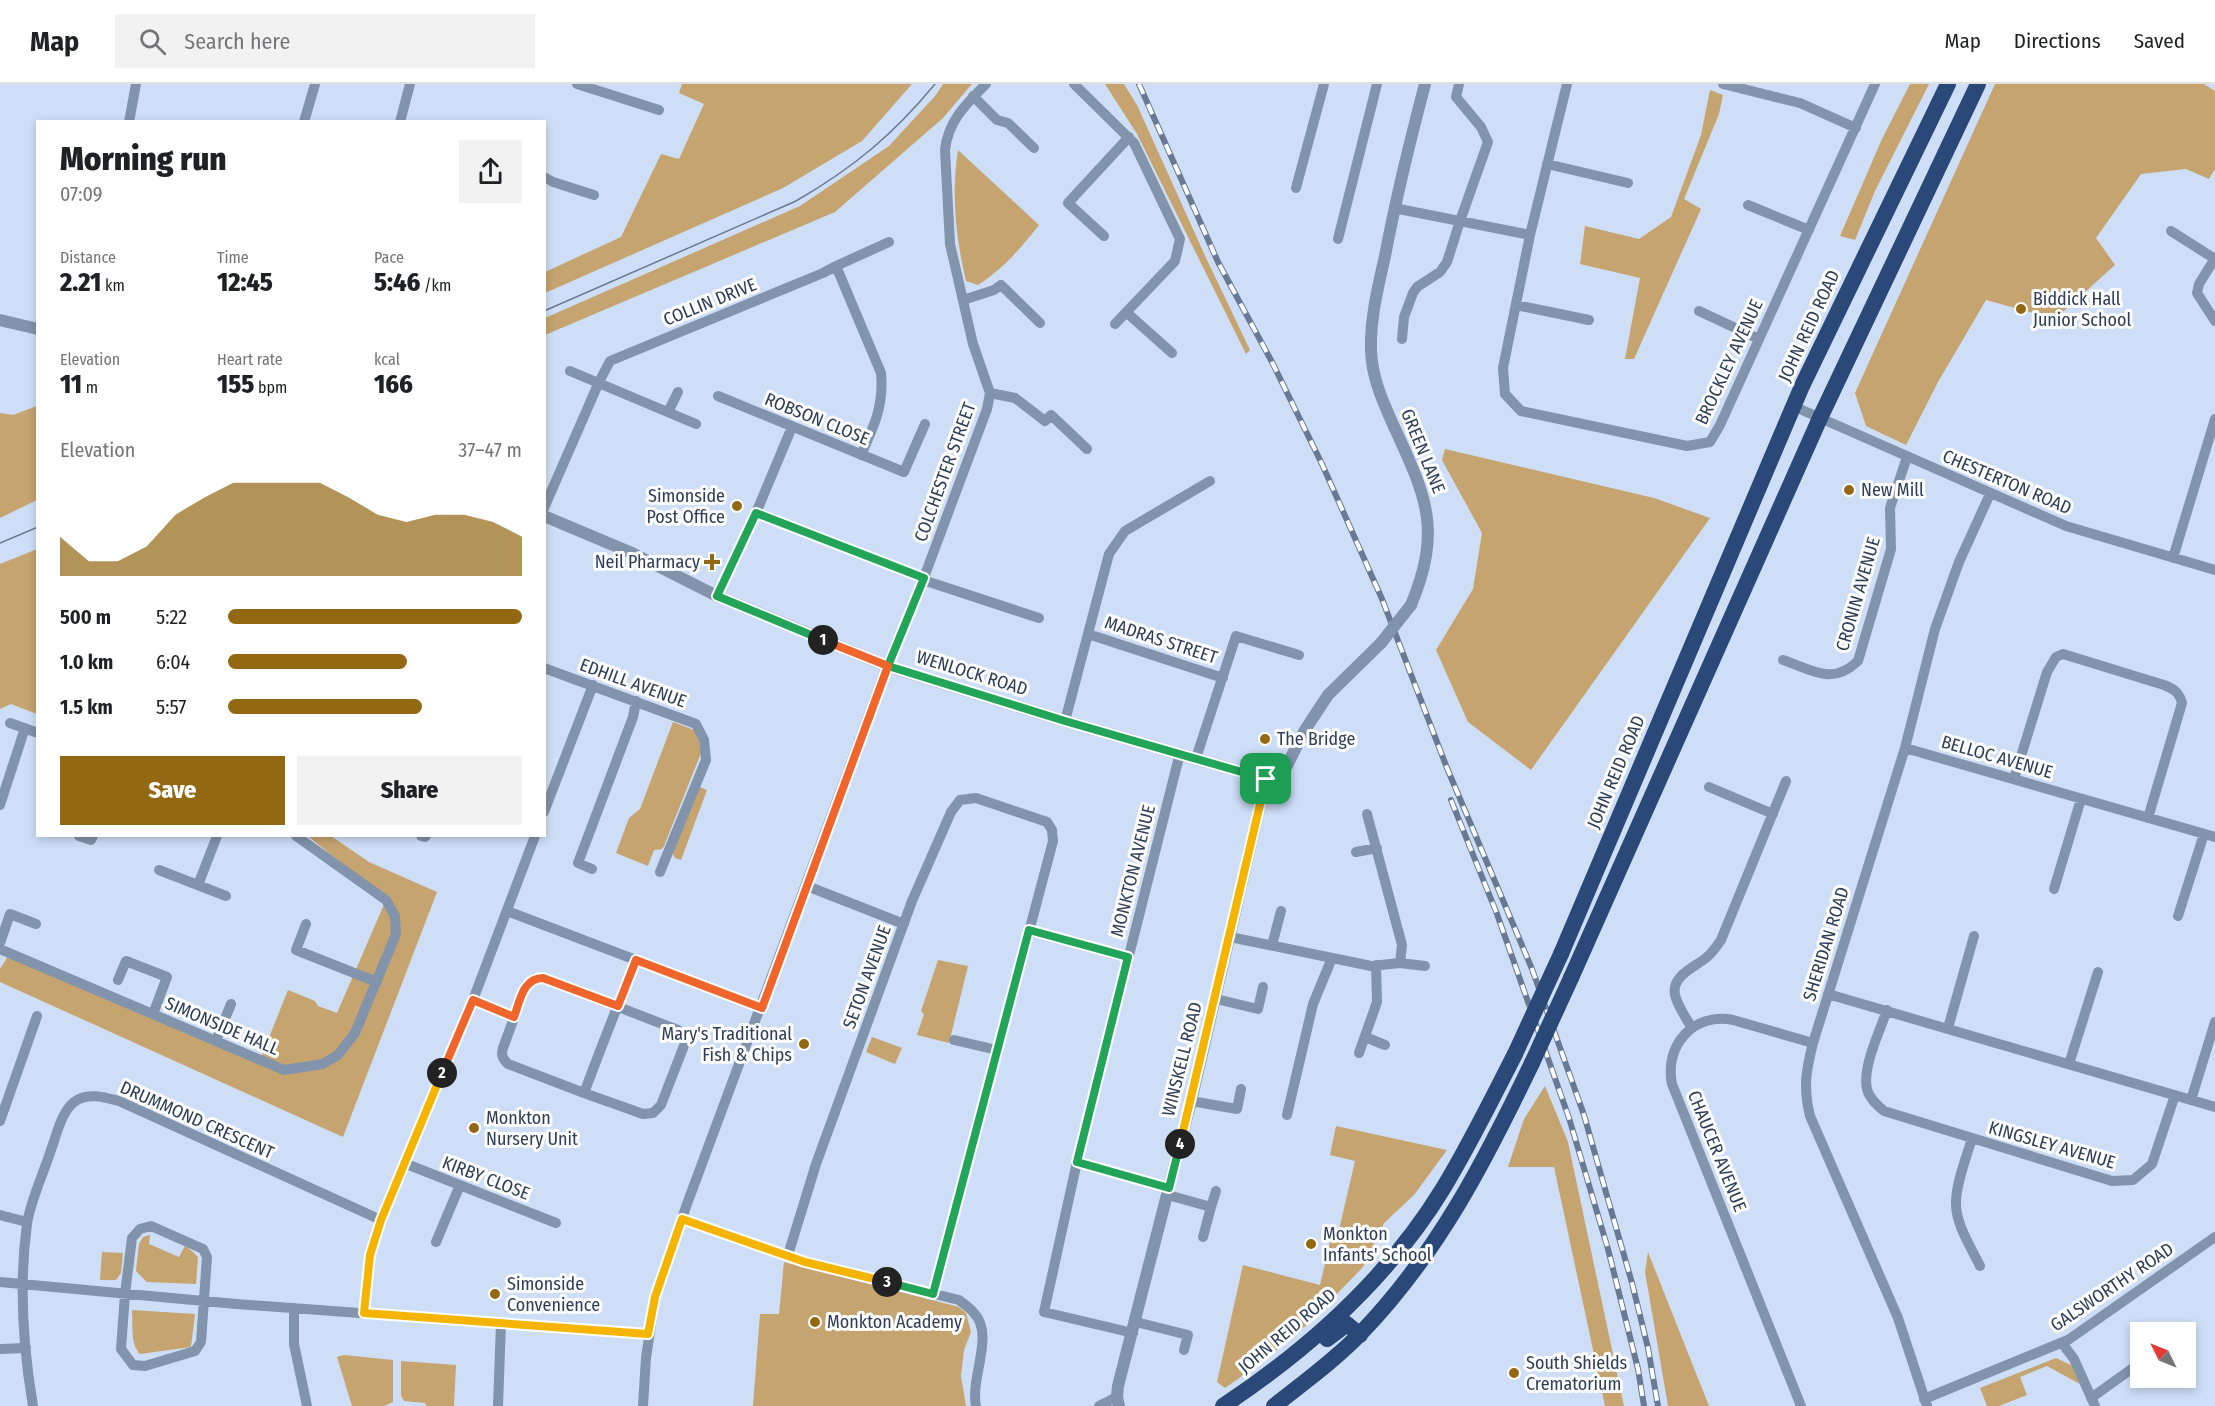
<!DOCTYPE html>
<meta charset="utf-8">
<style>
body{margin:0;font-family:"Fira Sans Condensed",sans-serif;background:#f2f2f2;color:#202124;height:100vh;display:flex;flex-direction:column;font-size:22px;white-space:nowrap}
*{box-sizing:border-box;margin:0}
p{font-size:20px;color:#757577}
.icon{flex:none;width:33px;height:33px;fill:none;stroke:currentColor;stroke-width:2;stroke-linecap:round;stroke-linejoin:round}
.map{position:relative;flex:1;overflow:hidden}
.side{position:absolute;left:36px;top:36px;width:510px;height:717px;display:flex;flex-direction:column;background:#fff;border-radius:0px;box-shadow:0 3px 9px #0003}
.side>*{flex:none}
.needle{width:39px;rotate:313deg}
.controls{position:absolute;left:2130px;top:1238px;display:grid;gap:12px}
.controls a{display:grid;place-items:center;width:66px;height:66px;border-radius:0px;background:#fff;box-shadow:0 3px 9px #0003;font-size:30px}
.pin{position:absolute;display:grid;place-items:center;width:51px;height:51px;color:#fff;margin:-26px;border-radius:12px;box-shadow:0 3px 9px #0006}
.km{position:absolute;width:30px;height:30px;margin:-15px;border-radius:50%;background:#222;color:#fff;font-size:16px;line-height:30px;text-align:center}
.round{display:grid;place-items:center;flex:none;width:63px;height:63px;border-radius:0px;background:#f2f2f2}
.head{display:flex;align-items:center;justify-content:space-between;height:102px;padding:0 24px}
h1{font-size:33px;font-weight:800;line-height:45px}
.stats{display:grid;grid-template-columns:repeat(3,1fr);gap:9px;height:102px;padding:6px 24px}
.stats div{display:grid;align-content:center}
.stats b{font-size:26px;font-weight:800}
.stats small{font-size:16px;font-weight:400}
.stats p{font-size:16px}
.chart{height:168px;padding:12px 24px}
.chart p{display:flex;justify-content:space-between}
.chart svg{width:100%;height:108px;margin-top:6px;fill:#936812;opacity:.7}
.button{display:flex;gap:12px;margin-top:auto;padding:12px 24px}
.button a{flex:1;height:69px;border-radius:0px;background:#936812;color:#fff;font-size:24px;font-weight:800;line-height:69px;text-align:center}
.button a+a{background:#f2f2f2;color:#202124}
ul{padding:0 24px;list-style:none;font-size:20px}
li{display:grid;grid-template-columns:96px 72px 1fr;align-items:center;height:45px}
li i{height:15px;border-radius:8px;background:#936812}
header{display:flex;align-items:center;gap:36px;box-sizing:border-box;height:84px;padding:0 30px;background:#fff;border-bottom:2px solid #e0e0e0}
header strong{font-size:28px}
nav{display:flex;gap:33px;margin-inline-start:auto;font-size:21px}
.search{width:420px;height:54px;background:#f2f2f2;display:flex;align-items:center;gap:15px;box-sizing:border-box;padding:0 21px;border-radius:0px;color:#757577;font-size:22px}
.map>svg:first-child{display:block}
.green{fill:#c5a46f}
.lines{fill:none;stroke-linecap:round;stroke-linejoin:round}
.minor{stroke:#8293ac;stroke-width:10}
.tertiary{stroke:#8293ac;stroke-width:12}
.trunk{stroke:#2a4878;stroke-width:16}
.tram{stroke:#697992;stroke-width:1.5}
.rail-casing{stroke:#697992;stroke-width:6}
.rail{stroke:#fefefe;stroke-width:4;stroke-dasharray:11;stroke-linecap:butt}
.tertiary-bridge{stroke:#8293ac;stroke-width:12}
.trunk-bridge{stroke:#2a4878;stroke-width:16}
.split-1-casing{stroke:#fff;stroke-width:12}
.split-2-casing{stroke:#fff;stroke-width:12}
.split-3-casing{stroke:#fff;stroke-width:12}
.split-4-casing{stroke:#fff;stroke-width:12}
.split-5-casing{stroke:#fff;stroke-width:12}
.split-1{stroke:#22a559;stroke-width:8}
.split-2{stroke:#f0652b;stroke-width:8}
.split-3{stroke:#f5b400;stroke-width:8}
.split-4{stroke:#22a559;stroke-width:8}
.split-5{stroke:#f5b400;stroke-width:8}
.poi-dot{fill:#936812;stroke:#fefefe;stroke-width:2}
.labels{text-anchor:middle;stroke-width:6;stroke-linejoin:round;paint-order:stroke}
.poi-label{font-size:18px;fill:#2d3d56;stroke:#fefefe;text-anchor:start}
.street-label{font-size:18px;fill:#2d3d56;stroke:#fefefe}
</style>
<header>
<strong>Map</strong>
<div class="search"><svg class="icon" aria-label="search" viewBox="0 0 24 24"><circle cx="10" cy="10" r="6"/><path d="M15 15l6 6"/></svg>Search here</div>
<nav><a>Map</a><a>Directions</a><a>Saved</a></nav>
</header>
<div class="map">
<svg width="2215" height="1322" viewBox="0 0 2215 1322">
<rect width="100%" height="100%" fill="#cedef7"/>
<path class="green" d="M 682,0 L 912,0 L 862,57 L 783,104 L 545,209 L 545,188 L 621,153 L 661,70 L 679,75 L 704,20 L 679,9 Z
M 943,0 L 972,0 L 943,34 L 835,128 L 545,251 L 545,234 L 800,122 L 889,62 L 936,11 Z
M 1105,0 L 1124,0 L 1137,21 L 1207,176 L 1250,266 L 1246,270 L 1137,50 Z
M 1910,0 L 1929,0 L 1875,107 L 1855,156 L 1840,152 L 1882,55 Z
M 1995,0 L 2204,0 L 2215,7 L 2215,85 L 2209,95 L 2186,85 L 2141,90 L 2096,154 L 2115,181 L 2055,235 L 1986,216 L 1938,298 L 1906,361 L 1866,342 L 1855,309 Z
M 1710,6 L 1723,11 L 1719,30 L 1684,115 L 1701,125 L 1634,275 L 1625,275 L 1640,194 L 1580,180 L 1585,142 L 1639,155 L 1671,133 L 1701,51 Z
M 958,66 L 1039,141 C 1022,163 1002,186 978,201 L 966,197 C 956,155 951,110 958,66 Z
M 37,322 L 37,416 L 0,434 L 0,329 L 13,331 Z
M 1445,365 L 1654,414 L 1710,434 L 1531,686 L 1468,638 L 1436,566 L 1473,505 L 1482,449 L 1442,376 Z
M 37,465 L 37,630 L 11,620 L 0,625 L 0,480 Z
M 673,638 L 694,646 L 698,651 L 701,669 L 664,762 L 662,765 L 654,766 L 648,782 L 616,769 L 629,734 L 640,725 Z
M 697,702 L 707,706 L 681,776 L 675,774 L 672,768 Z
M 308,752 L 331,752 L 369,778 L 437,808 L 343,1053 L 0,898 L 0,885 L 10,869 L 260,976 L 288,906 L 315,917 L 318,922 L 337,929 L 386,816 Z
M 938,876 L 968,882 L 949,959 L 917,951 L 924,930 L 921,927 Z
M 872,953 L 902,964 L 895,980 L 866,968 Z
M 1545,1002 L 1568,1058 L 1624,1322 L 1605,1322 L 1554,1083 L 1508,1083 L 1524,1035 Z
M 1336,1042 L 1447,1066 L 1414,1111 L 1384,1139 L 1363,1183 L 1309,1239 L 1265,1276 L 1225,1304 L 1217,1298 L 1243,1181 L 1320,1201 L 1333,1145 L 1339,1146 L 1355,1077 L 1330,1071 Z
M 150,1151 L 149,1160 L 179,1173 L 185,1162 L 192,1167 L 198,1173 L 196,1200 L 147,1198 L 136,1187 L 139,1160 L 143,1153 Z
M 102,1168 L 123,1169 L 121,1189 L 116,1196 L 100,1196 Z
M 1648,1168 L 1709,1322 L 1668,1322 L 1645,1188 Z
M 784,1178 L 959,1223 L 966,1229 L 971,1248 L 964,1266 L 961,1292 L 966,1322 L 753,1322 L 760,1230 L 779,1230 Z
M 132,1226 L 195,1230 L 191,1263 L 140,1270 C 130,1260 133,1240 132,1226 Z
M 344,1271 L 393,1276 L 393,1318 L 384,1322 L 352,1322 L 337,1273 Z
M 2056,1274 L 2073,1282 L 2080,1300 L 2047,1282 L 2020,1293 L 2027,1311 L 1999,1322 L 1987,1322 L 1980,1304 Z
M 401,1277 L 456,1281 L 454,1322 L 426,1322 L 425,1319 L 404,1317 L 401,1312 Z"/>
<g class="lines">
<path class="minor" d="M 577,0 L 659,26
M 1074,0 L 1134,59 L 1180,155 L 1175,177 L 1115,240
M 1567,0 L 1530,151 L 1503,284 L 1505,310 L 1521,327 L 1687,362 L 1710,358 L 1720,341 L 1875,0
M 1723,0 L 1800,19 L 1856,44
M 973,12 L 997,36 L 1008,39 L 1034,64
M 129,38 L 136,0
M 304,38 L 315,0
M 400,38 L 410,0
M 1547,80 L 1628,99
M 544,93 L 553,98 L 594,111
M 1296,104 L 1324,0
M 1748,121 L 1809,146
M 1394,124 L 1530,151
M 2171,147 L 2215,175
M 1104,152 L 1068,119 L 1129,53
M 1338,155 L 1377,0
M 2215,174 L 2199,200 L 2197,209 L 2215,237
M 836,182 L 889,158
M 963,216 L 994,206 L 1001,201 L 1040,239
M 1516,221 L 1589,236
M 1699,227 L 1759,255
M 1126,228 L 1172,269
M 1402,255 L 1404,233 L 1413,209 L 1417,203 L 1440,188 L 1447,178 L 1460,137 L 1488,58 L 1481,43 L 1456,13 L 1459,0
M 570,287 L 696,340
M 990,309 L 1015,314 L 1045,337 L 1051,331 L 1087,365
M 718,312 L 904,388 L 925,340
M 1793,322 L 2066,442 L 2215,486
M 668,328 L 678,308
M 544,424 L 599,298 L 610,277 L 823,189 L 836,182 L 881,289 C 884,322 874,342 861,371
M 756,429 L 924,494
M 2173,474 L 2215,335
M 923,496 L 1039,534
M 717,512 L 756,429 L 792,343
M 1088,550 L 1223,594
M 1783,576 C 1813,586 1832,602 1858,577 L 1891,465 L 1890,424 L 1907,373
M 544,584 L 696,640 L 704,656 L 706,676 L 660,788
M 1065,637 L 1109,470 L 1125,447 L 1210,397
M 10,639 L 38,649
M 1905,664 L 2215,753
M 1196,674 L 1236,552 L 1299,571
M 2014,695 L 2047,588 L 2056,573 L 2063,570 L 2164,601 C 2174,605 2179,608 2182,619 L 2148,734
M 1709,703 L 1773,730
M 0,721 L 25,644
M 544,728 L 593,601
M 1367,730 L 1402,861 L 1400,879
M 79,752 L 91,756 L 93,752
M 421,752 L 425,753 L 426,752
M 1356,768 L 1377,764
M 592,785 L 578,779 L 633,633 L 636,617
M 159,786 L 226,812
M 198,801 L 217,752
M 807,802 L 904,840
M 2054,805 L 2081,715
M 507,827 L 762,924
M 2178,832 L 2204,750
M 306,840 L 296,866 L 377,898
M 1029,847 L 1128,874
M 1230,853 L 1371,882 L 1400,879 L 1425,882
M 0,859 L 10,830 L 36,840
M 1272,861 L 1281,827
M 0,865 L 284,986 L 323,980 L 338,971 L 355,949 L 396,850 L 395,832 L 386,816 L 296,752
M 118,896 L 126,877 L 167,893 L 153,930
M 1828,910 L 2215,1023
M 1216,915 L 1258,925 L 1263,903
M 473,916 L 515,933
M 1887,926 C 1880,947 1862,983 1867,1005 C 1869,1014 1877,1021 1884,1027 L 2112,1097 L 2133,1096 L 2152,1080 L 2175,1011
M 1692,944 C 1686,934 1678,923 1675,911 C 1671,892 1695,883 1706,874 C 1712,869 1717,862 1721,856 L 1786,697
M 1948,944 L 1974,852
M 1365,953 L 1385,961
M 954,956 L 997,966
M 216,957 L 231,920
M 1359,969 L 1377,918 L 1376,881
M 2069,980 L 2098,888
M 584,1009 L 643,1030 L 653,1029 L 661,1021 L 685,959 L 684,954 L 678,946 L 543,894 L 536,894 L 526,901 L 503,964 C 501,971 502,974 508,980 L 584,1009 C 601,964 618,920 636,876
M 2191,1016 L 2215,938
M 1191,1017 L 1237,1025 L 1241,1005
M 1287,1031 L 1313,920 L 1332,874
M 0,1037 L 37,932
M 1972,1054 C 1966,1075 1957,1096 1956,1117 C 1955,1140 1971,1163 1980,1182
M 1077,1078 L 1169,1104
M 404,1079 L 556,1139
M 1168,1111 L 1211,1123 L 1203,1153
M 1211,1123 L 1216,1107
M 0,1131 L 27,1138
M 682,1135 L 805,1178 L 959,1216 C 964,1220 970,1224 974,1229 C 995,1251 970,1293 976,1322
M 151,1142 L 203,1165 L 207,1173 L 201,1258 L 195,1267 L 145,1282 L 133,1281 L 121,1265 L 125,1210 L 132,1154 L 140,1145 Z
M 436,1158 L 460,1101
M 788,1171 L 816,1080 L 912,817 L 951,728 L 960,716 L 976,714 L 1047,738 L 1052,746 L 1053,757 L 933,1210
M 0,1198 L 236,1220 L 648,1250
M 294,1224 L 294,1260 L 307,1322
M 364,1229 L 370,1171 L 381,1136 L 473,916 L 535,752
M 1136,1238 L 1188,1251 L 1184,1266
M 1133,1249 L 1044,1228 L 1077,1078 L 1180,669
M 2062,1259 L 2074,1275 L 2095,1322
M 0,1265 L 26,1264
M 2091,1314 L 2133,1284
M 1924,1315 L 2068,1256 L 2215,1153
M 33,1322 C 23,1263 19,1199 27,1140 C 30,1118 44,1088 51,1066 C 57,1050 62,1023 79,1015 C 92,1009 106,1014 119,1017 L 381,1136
M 498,1322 L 501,1239
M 643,1322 L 646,1274 L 655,1213 L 687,1120 L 887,582 L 923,496 L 987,325 L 990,309 L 973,260 L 950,160 L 945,66 C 948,37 966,20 986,0
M 1099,1322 L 1117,1313
M 1801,1322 L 1672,1000 C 1664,962 1693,928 1733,936 L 1813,959
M 1927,1322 L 1898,1234 L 1810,1032 C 1803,1003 1806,987 1813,959 L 1905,664 L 1935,545 L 1959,478 L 1990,410"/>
<path class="tertiary" d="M 0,236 L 38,245
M 544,432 L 632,469 L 717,512 L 887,582 L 1065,637 L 1266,695 L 1277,694 L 1282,691 L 1305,646 L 1328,611 L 1381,559
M 1411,521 C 1444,442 1424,409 1391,336 C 1381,313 1372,292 1371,267 C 1370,235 1378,203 1385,172 C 1396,114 1410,57 1425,0
M 1119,1322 L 1117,1313 L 1118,1302 L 1191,1017 L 1266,695"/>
<path class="trunk" d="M 1561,870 L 1802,302 L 1948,0
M 1571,894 L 1820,334 L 1978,0
M 1327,1255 L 1347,1240 L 1360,1251
M 1223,1322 C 1309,1265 1390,1192 1444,1103 C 1470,1060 1492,1015 1515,970
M 1274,1322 C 1303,1299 1335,1276 1361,1249 C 1438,1169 1485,1077 1532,979"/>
<path class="tram" d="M 544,227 L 796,117 C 853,84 893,51 935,0
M 0,459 L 38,443"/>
<g class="rail-casing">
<path id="rail" d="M 1139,0 L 1218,178 L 1272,278 L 1322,380 L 1382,515 L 1447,684 L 1532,885 L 1584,1031 L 1607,1112 L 1632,1199 L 1648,1264 L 1658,1322
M 1451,716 L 1497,830 L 1569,1034 L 1608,1165 L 1638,1285 L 1644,1322"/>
</g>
<use href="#rail" class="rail"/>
<path class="tertiary-bridge" d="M 1381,559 L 1411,521"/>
<path class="trunk-bridge" d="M 1515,970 L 1561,870
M 1532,979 L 1571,894"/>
</g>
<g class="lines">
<g class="split-1-casing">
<path id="split-1" d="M 823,556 L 717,512 L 756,429 L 924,494 L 888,582 L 1065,637 L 1266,695"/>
</g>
<g class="split-2-casing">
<path id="split-2" d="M 442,989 L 473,916 L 514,933 C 520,917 523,894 543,894 L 618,922 L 636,876 L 762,924 L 888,582 L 823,556"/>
</g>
<g class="split-3-casing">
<path id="split-3" d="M 442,989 L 381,1136 L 370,1171 L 364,1229 L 648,1250 L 655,1213 L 682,1135 L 805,1178 L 887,1198"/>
</g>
<g class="split-4-casing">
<path id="split-4" d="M 887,1198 L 933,1210 L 1029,846 L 1128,873 L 1077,1078 L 1169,1104 L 1180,1060"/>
</g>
<g class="split-5-casing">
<path id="split-5" d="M 1180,1060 L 1266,695"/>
</g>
<use href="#split-1" class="split-1"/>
<use href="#split-2" class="split-2"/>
<use href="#split-3" class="split-3"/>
<use href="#split-4" class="split-4"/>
<use href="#split-5" class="split-5"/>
</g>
<g class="poi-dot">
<circle cx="2021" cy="225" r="6"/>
<circle cx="1849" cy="406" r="6"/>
<circle cx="737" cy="422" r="6"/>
<path d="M709 469h6v6h6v6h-6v6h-6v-6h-6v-6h6z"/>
<circle cx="1265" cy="655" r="6"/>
<circle cx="804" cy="960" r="6"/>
<circle cx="474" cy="1044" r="6"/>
<circle cx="1311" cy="1160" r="6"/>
<circle cx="495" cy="1210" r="6"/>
<circle cx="815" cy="1238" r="6"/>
<circle cx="1514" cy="1289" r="6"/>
</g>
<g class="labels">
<g class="poi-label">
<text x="2033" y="221">Biddick Hall<tspan x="2033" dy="21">Junior School</tspan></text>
<text x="1861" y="412">New Mill</text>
<text x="725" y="418" text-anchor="end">Simonside<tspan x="725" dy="21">Post Office</tspan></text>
<text x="700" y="484" text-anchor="end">Neil Pharmacy</text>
<text x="1277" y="661">The Bridge</text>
<text x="792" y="956" text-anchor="end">Mary's Traditional<tspan x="792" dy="21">Fish &amp; Chips</tspan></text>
<text x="486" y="1040">Monkton<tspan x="486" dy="21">Nursery Unit</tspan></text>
<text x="1323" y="1156">Monkton<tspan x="1323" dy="21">Infants' School</tspan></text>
<text x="507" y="1206">Simonside<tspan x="507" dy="21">Convenience</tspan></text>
<text x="827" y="1244">Monkton Academy</text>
<text x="1526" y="1285">South Shields<tspan x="1526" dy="21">Crematorium</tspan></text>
</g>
<g class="street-label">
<text transform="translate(710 218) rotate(-22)" y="6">COLLIN DRIVE</text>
<text transform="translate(1809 242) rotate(-65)" y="6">JOHN REID ROAD</text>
<text transform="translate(1729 278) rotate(-65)" y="6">BROCKLEY AVENUE</text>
<text transform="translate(817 335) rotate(22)" y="6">ROBSON CLOSE</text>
<text transform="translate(1423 367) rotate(68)" y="6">GREEN LANE</text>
<text transform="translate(945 388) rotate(-70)" y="6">COLCHESTER STREET</text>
<text transform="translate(2007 398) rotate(23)" y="6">CHESTERTON ROAD</text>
<text transform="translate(1858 510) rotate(-74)" y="6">CRONIN AVENUE</text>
<text transform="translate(1161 556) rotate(18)" y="6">MADRAS STREET</text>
<text transform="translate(972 589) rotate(17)" y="6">WENLOCK ROAD</text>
<text transform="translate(633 599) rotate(20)" y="6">EDHILL AVENUE</text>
<text transform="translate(1997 673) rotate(16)" y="6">BELLOC AVENUE</text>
<text transform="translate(1616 688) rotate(-67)" y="6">JOHN REID ROAD</text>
<text transform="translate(1133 787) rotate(-76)" y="6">MONKTON AVENUE</text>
<text transform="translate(1826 860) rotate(-73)" y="6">SHERIDAN ROAD</text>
<text transform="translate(867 893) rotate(-70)" y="6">SETON AVENUE</text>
<text transform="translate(222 942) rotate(23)" y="6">SIMONSIDE HALL</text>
<text transform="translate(1182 975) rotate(-76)" y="6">WINSKELL ROAD</text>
<text transform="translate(197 1036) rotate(24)" y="6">DRUMMOND CRESCENT</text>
<text transform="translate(2052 1061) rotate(16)" y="6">KINGSLEY AVENUE</text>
<text transform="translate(1717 1067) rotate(68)" y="6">CHAUCER AVENUE</text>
<text transform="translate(486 1094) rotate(21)" y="6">KIRBY CLOSE</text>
<text transform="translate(2112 1203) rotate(-34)" y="6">GALSWORTHY ROAD</text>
<text transform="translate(1287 1247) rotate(-40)" y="6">JOHN REID ROAD</text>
</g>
</g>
</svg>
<div class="controls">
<a><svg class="needle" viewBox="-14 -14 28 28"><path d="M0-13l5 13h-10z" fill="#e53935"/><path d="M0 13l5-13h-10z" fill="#757577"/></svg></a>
</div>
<div class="pin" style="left:1266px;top:695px;background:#1e9e55"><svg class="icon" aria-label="arrive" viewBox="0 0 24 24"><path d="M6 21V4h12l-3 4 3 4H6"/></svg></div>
<b class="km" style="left:823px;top:556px">1</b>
<b class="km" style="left:442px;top:989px">2</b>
<b class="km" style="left:887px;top:1198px">3</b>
<b class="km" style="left:1180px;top:1060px">4</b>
<section class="side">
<div class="head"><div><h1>Morning run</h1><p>07:09</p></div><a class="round"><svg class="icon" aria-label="share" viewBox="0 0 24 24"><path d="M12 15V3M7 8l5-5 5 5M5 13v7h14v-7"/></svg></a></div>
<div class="stats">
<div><p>Distance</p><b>2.21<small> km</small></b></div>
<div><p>Time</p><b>12:45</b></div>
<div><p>Pace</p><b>5:46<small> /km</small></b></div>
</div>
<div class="stats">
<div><p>Elevation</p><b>11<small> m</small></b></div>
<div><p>Heart rate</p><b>155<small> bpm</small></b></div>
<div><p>kcal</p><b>166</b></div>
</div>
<div class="chart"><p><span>Elevation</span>37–47 m</p>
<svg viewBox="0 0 160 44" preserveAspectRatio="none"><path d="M0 44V28L10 38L20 38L30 32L40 19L50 12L60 6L70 6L80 6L90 6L100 12L110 19L120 22L130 19L140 19L150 22L160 28V44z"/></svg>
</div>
<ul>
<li><b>500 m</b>5:22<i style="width:100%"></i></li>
<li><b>1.0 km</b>6:04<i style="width:61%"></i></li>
<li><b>1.5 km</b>5:57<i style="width:66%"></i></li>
</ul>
<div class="button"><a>Save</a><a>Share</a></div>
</section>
</div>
